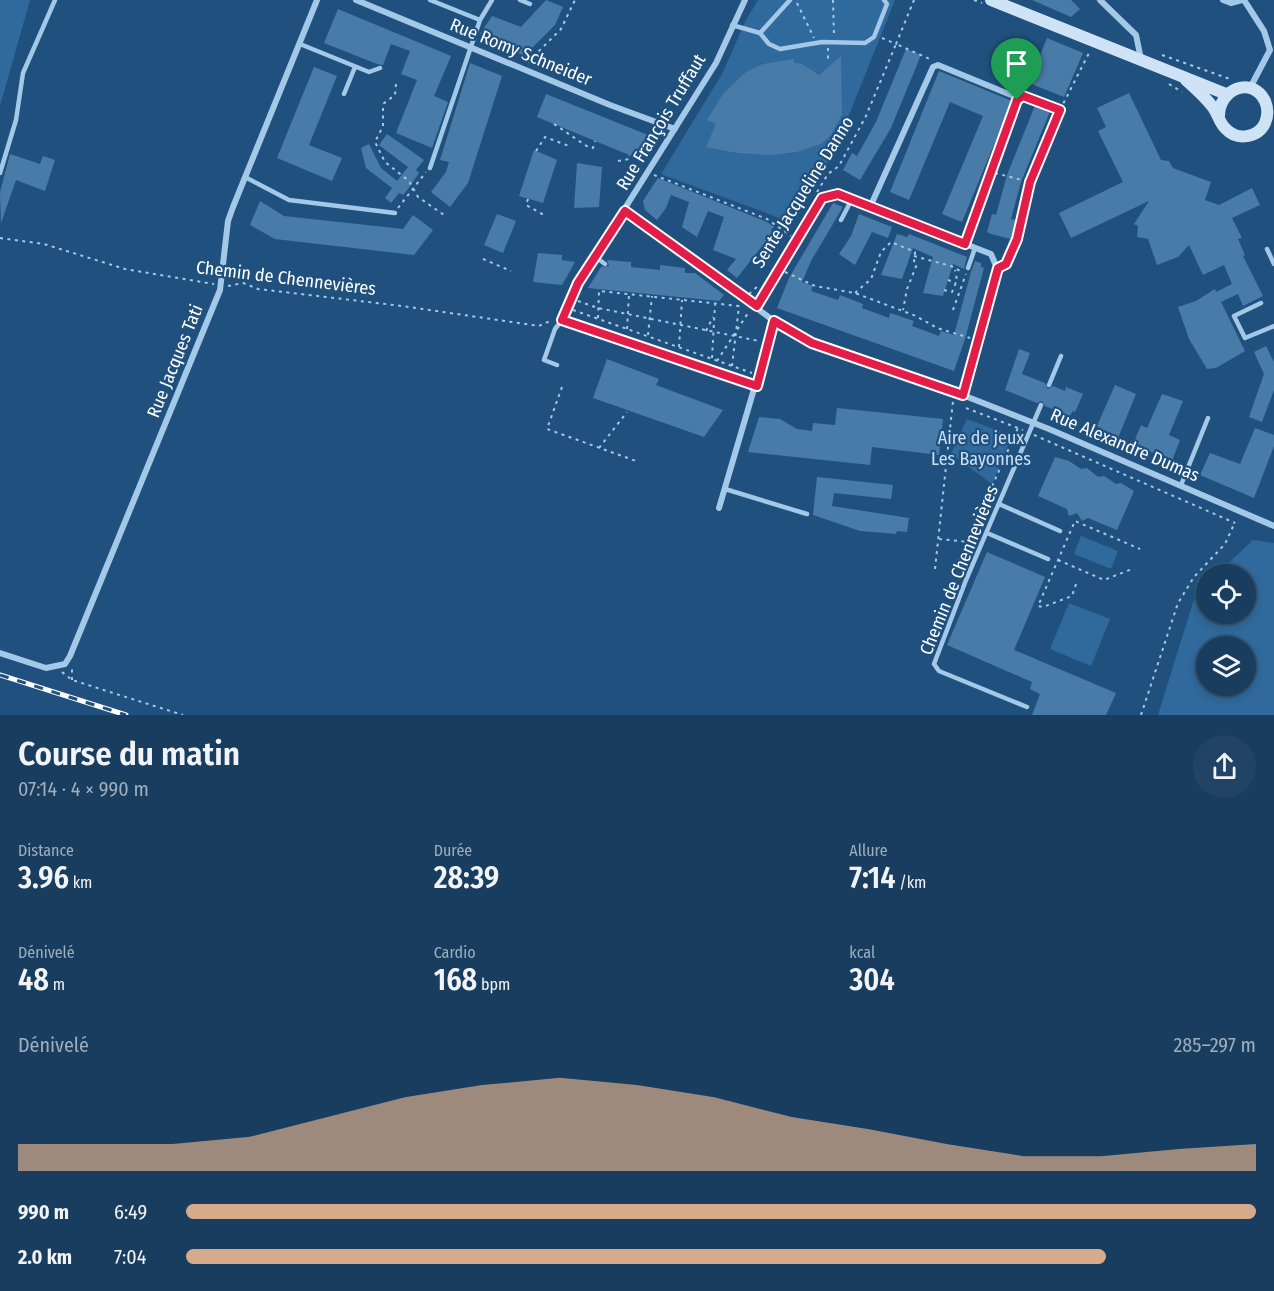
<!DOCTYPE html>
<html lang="fr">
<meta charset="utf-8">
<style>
body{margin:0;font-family:"Fira Sans Condensed",sans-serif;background:#214464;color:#f1f3f6;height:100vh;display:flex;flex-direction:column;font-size:22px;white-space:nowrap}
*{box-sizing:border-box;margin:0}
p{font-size:20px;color:#9faebc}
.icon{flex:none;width:33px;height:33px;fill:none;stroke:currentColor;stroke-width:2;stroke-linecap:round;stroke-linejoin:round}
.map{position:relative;height:715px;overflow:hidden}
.side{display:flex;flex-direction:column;background:#183d5e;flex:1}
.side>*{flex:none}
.buttons{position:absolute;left:1196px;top:564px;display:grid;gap:12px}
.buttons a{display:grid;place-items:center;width:60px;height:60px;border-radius:50%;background:#183d5e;box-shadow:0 3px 9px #0003,0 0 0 2px #365673;font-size:30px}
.pin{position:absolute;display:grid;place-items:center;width:51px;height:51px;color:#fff;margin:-62px -26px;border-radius:50% 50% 50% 0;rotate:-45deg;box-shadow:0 0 6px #0007}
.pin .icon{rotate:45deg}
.round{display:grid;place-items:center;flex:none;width:63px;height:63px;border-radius:32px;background:#214464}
.summary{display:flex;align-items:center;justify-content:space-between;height:102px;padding:0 18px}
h1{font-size:33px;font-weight:600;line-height:45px}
.figures{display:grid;grid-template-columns:repeat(3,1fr);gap:9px;height:102px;padding:6px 18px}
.figures div{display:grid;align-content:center}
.figures b{font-size:30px;font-weight:600}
.figures small{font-size:16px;font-weight:400}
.figures p{font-size:16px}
.chart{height:168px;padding:12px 18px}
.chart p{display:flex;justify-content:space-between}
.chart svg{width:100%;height:108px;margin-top:6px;fill:#d6ab8b;opacity:.7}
ul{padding:0 18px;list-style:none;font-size:20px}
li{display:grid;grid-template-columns:96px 72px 1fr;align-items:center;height:45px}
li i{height:15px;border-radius:8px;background:#d6ab8b}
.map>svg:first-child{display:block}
.green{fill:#30699b;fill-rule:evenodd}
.building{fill:#497ba8}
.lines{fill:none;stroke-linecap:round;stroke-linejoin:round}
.path{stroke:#a4c8e7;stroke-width:2;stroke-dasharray:3 4.5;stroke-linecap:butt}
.lane{stroke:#a4c8e7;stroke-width:4.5}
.street{stroke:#a4c8e7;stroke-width:6}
.secondary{stroke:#cfe3f6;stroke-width:12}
.rail-casing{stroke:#fff;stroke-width:5}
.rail{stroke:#20517e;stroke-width:3;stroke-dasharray:9;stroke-linecap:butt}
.route-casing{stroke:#fff;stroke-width:12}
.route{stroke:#e11d48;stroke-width:8}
.labels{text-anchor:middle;stroke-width:4.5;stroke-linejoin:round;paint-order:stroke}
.street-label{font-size:18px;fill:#fff;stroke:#20517e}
.park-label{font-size:18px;fill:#c8e0f6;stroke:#20517e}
</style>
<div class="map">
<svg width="1274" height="715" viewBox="0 0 1274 715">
<rect width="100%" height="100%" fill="#20517e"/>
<path class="green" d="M 0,0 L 30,0 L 0,106 Z
M 758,0 L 895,0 L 833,155 L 782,219 L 661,174 L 722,74 L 746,20 Z
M 967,419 L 1012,436 L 992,484 L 951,454 Z
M 1081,536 L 1118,551 L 1111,569 L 1074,554 Z
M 1253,540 L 1274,543 L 1274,715 L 1158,715 L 1195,596 L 1206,585 L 1206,614 L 1245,614 L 1245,574 L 1217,574 ZM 1206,646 L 1245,646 L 1245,686 L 1206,686 Z
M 1069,603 L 1110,619 L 1091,666 L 1050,649 Z"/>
<path class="building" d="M 546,0 L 563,7 L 555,25 L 524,56 L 480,34 L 492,16 L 521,27 Z
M 1032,0 L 1071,0 L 1080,9 L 1071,17 Z
M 338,9 L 451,56 L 434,96 L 448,102 L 432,148 L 396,133 L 417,80 L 401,74 L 410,51 L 391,44 L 383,65 L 377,64 L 324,43 Z
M 1047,38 L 1083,53 L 1064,97 L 1029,83 Z
M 906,49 L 921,55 L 891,128 L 860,180 L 843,170 L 852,153 L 857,156 L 876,122 Z
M 841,56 L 842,114 L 831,135 L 821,144 L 797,152 L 771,155 L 737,153 L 706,147 L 716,124 L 707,120 L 723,94 L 746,72 L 763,64 L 794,59 L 794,63 L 802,64 L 819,75 Z
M 470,63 L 502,76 L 468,183 L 450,207 L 431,192 L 446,172 L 449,162 L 440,160 Z
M 314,67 L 337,76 L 309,145 L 342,158 L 332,181 L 277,158 Z
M 939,71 L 1012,101 L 962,222 L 942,214 L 983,116 L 950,102 L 909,200 L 890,192 Z
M 1129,93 L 1161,160 L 1169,161 L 1173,168 L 1211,182 L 1205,200 L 1219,205 L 1252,188 L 1260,205 L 1232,218 L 1242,238 L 1238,239 L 1245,255 L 1243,256 L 1263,296 L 1243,306 L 1238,294 L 1221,302 L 1245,351 L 1216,368 L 1207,369 L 1189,339 L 1178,307 L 1196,301 L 1215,289 L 1216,292 L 1232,284 L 1224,265 L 1203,275 L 1189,245 L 1178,257 L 1157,265 L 1148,239 L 1137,237 L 1138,226 L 1134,224 L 1149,201 L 1071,238 L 1059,213 L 1123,182 L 1098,131 L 1106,127 L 1097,108 Z
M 546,94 L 653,137 L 639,159 L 537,117 Z
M 1036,103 L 1051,109 L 1021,182 L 1011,219 L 1016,220 L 1011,239 L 991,234 L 987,232 L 992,214 L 996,215 L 1007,175 Z
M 387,134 L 424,160 L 416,170 L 419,173 L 408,189 L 403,195 L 399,193 L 391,203 L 385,198 L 392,188 L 366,168 L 361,148 L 369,144 L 381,168 L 397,181 L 408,167 L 379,145 Z
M 534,150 L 557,160 L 543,203 L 519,196 Z
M 10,154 L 40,164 L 43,156 L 55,160 L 45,191 L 16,180 L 1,223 L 0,192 Z
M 577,163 L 602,167 L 599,207 L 574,208 Z
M 658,178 L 767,222 L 774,227 L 771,230 L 773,232 L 737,278 L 727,270 L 736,259 L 713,250 L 724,217 L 708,211 L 697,237 L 682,227 L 689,202 L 671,195 L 666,208 L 657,220 L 645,210 L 643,201 Z
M 260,201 L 284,216 L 403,229 L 413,215 L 433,230 L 414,255 L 275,239 L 250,225 Z
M 833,203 L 843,207 L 811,261 L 802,282 L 813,286 L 811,291 L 838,300 L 840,295 L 863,304 L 862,308 L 889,318 L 890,313 L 914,321 L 912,326 L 939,336 L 941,331 L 954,335 L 971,272 L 975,261 L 981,263 L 981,267 L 984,268 L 965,339 L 954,371 L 777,308 L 789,278 Z
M 497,214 L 516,221 L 503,253 L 484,245 Z
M 859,214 L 892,227 L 888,238 L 872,232 L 855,265 L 839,254 L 851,236 Z
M 897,234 L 907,237 L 909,234 L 967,257 L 964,269 L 953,264 L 943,296 L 923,293 L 933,257 L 913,248 L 902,279 L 881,275 Z
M 538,253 L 562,255 L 562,260 L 575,262 L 562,285 L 533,282 Z
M 607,260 L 631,262 L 631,267 L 660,270 L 660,265 L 685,268 L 685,273 L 695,273 L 724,295 L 719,301 L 588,288 L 601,267 L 609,266 Z
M 1266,346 L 1274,362 L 1274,390 L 1262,422 L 1249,417 L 1264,374 L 1254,352 Z
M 1019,349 L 1030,353 L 1022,374 L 1045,383 L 1048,389 L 1053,386 L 1065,391 L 1066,387 L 1083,394 L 1075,412 L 1073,411 L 1070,416 L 1045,406 L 1042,401 L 1037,403 L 1005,390 Z
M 607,359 L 659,379 L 656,385 L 723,410 L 704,437 L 593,398 Z
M 1115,385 L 1136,394 L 1118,438 L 1097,426 Z
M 1162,394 L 1183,401 L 1169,435 L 1180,440 L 1172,461 L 1133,444 L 1141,425 L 1147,428 Z
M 837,408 L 943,419 L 939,455 L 872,447 L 870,465 L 748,452 L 759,417 L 780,419 L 797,429 L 812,431 L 813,423 L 835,425 Z
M 1255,428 L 1274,435 L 1274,446 L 1254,498 L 1200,475 L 1210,453 L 1240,464 Z
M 1055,457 L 1069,461 L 1081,469 L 1087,468 L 1098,477 L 1104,476 L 1116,484 L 1121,483 L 1134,491 L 1117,530 L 1088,518 L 1082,521 L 1077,513 L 1069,516 L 1067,509 L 1038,496 Z
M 817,477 L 893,485 L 891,499 L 834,493 L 832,506 L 909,518 L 907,532 L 897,531 L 896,534 L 860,531 L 813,515 Z
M 987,552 L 1045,577 L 1014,650 L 1116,693 L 1106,715 L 1032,715 L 1040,694 L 1030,689 L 1032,682 L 947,645 Z"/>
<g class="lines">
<path class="path" d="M 833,0 L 834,36
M 974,0 L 982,3
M 797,3 L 814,38
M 882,38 L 896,44 L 914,0
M 828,48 L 828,62
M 1162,55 L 1230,79
M 528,62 L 561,29 L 575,0
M 396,84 L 395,95 L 383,104 L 383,126 L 375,142 L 385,162 L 409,181 L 418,197 L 444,215
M 1169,84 L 1182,92
M 1060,110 L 1090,51
M 554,124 L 588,147 L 593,148 L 595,141
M 536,151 L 545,137 L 569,146
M 618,161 L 629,159 L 629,155
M 995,173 L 1030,182
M 654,175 L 767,219 L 791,236
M 817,192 L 828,174 L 839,166 L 866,116 L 896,44 L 932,60
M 528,199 L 526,205 L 544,215
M 398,208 L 426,172
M 0,238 L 44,244 L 125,269 L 214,284
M 914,256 L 951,266 L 962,272
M 483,259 L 511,271
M 1003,266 L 1006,264 L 1017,239 L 1030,182 L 1060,110 L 1023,96
M 785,272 L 815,286 L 855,293 L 916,316 L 937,328 L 970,338
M 948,280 L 956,283
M 228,286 L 243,283 L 258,289 L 402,306 L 539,326 L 552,320
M 944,290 L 952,292 L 957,280 L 955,270
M 855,293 L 871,279 L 881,252 L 891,242 L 915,252 L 914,261 L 917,264 L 907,289 L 903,310
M 749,294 L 760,284
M 578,301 L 598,308 L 759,341
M 573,310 L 752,373
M 953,310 L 966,274
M 598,318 L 599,291 L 739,306
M 627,329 L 629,294
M 706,331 L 713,317
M 648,335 L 652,296
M 679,347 L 682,300
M 712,358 L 715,304
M 717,361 L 748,313
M 732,366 L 739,306
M 562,387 L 547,429 L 636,461
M 966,408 L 1023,430
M 1034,435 L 1235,523
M 599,448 L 627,412
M 939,539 L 968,542
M 1058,560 L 1104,580 L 1132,569
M 935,569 L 953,401
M 961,578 L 953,574 L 1018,428
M 1076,584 L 1072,596 L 1043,607 L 1038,606 L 1075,521 L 1140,549
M 62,672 L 72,680 L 183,715
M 72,680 L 72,668
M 1141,715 L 1178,603 L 1194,577 L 1225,544 L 1235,522"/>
<path class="lane" d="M 520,0 L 530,4
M 480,20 L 492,0
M 732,25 L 760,33 L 769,44 L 780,49 L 822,42 L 865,43 L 874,37 L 887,4 L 884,0
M 760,33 L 790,0
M 300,44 L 369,72 L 380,68
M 344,94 L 355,67
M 430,168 L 480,20 L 430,0
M 0,173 L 16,120 L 23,73 L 55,0
M 245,177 L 289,200 L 395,213
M 841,220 L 852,199
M 1267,249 L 1274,264
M 594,256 L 605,264
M 968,268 L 975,248
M 1261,303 L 1234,316 L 1245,338 L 1274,326
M 557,365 L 544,360 L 555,329 L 562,320
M 1049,385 L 1061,356
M 1181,485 L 1208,418
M 725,489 L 807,514
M 999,504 L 1060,531
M 987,533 L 1048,559
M 1027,707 L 939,671 L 934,664 L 966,580 L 1041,405"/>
<path class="street" d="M 356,0 L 610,105 L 675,129
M 745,0 L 716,63 L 578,283 L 562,320 L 757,386
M 1100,0 L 1136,35 L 1141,59
M 1223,0 L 1231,3 L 1242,0
M 1244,0 L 1264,31 L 1270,50 L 1250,88
M 871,205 L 933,67 L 938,65 L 1016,97 L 1018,103 L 989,172 L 980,208 L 965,244
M 625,211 L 774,321 L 812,343 L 955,392 L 1049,429 L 1274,526
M 757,306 L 822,198 L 838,194 L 991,254 L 997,268 L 963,395
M 719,508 L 774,321
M 0,653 L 46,668 L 65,664 L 70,656 L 220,290 L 228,221 L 233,207 L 317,0"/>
<path class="secondary" d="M 991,0 L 1226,94
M 1186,80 C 1195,88 1204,96 1212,106 C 1218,113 1219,123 1226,129 C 1237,141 1258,138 1265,123 C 1268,116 1268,108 1265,101 C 1252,75 1219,89 1219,116"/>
<g class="rail-casing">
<path id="rail" d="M 0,675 L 126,715"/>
</g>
<use href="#rail" class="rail"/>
</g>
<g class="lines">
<g class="route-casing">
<path id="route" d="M 1023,96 L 1060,110 L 1030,182 L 1017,239 L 1006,264 L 998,268 L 963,395 L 812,343 L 774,321 L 757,386 L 562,320 L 578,283 L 625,211 L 757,306 L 822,198 L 838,194 L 965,244 L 1017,100 Z"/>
</g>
<use href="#route" class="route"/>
</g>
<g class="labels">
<g class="street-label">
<text transform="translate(521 52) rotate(22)" y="6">Rue Romy Schneider</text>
<text transform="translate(661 122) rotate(-59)" y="6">Rue François Truffaut</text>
<text transform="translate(803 192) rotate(-58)" y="6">Sente Jacqueline Danno</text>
<text transform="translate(286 278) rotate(7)" y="6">Chemin de Chennevières</text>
<text transform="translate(175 361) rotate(-68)" y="6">Rue Jacques Tati</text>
<text transform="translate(1125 445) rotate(23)" y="6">Rue Alexandre Dumas</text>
<text transform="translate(959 570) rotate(-68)" y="6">Chemin de Chennevières</text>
</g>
<g class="park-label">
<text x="981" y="444">Aire de jeux<tspan x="981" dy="21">Les Bayonnes</tspan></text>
</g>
</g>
</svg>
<div class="buttons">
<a><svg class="icon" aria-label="locate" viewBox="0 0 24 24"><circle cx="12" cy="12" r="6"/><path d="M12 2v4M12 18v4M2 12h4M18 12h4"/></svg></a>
<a><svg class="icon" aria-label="layers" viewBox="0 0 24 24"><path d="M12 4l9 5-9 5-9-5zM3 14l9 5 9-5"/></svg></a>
</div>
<div class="pin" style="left:1017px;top:100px;background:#1e9e55"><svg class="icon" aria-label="arrive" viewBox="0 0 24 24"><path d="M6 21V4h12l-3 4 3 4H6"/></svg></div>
</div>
<section class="side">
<div class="summary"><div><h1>Course du matin</h1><p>07:14 · 4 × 990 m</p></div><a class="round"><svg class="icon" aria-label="share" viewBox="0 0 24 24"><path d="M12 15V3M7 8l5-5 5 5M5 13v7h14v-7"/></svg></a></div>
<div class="figures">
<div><p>Distance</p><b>3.96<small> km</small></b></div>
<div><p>Durée</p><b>28:39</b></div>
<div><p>Allure</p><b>7:14<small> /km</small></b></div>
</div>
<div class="figures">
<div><p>Dénivelé</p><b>48<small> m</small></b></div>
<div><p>Cardio</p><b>168<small> bpm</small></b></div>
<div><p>kcal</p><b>304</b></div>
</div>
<div class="chart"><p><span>Dénivelé</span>285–297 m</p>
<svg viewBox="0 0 160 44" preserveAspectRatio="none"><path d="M0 44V33L10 33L20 33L30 30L40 22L50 14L60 9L70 6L80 9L90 14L100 22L110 27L120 33L130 38L140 38L150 35L160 33V44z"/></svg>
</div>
<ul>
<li><b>990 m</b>6:49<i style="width:100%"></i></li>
<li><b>2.0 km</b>7:04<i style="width:86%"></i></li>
</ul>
</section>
